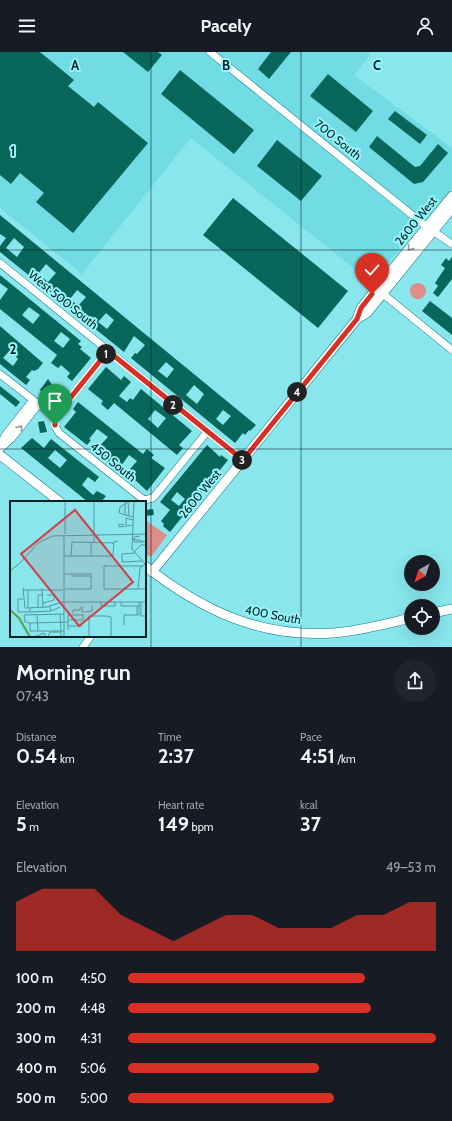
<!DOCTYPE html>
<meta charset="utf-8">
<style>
body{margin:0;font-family:Cabin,sans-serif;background:#20242c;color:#f1f3f6;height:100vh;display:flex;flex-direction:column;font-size:15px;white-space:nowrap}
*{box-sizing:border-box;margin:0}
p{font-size:13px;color:#9ea1a6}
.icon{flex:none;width:22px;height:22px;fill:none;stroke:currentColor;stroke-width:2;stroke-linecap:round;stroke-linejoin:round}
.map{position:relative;height:595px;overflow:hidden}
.side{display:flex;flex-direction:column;background:#171b24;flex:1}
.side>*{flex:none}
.needle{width:26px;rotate:219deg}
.buttons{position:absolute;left:404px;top:503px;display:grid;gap:8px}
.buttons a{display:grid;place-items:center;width:36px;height:36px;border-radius:50%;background:#171b24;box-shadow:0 4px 16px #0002;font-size:20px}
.pin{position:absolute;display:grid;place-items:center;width:34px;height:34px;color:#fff;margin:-41px -17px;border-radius:50% 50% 50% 0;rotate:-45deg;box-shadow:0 0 4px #0007}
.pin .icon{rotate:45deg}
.km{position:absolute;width:20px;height:20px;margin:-10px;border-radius:50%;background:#222;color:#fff;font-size:11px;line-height:20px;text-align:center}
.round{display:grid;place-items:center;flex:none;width:42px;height:42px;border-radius:21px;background:#20242c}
.summary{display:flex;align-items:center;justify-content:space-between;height:68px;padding:0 16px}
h1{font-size:22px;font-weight:800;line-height:30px}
.figures{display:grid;grid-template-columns:repeat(3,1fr);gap:6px;height:68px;padding:4px 16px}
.figures div{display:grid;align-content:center}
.figures b{font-size:20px;font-weight:800}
.figures small{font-size:11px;font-weight:400}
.figures p{font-size:11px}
.chart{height:112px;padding:8px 16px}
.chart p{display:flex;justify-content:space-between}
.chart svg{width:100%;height:72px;margin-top:4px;fill:#d93025;opacity:.7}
ul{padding:0 16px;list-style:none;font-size:13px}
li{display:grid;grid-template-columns:64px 48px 1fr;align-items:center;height:30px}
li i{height:10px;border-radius:5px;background:#d93025}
header{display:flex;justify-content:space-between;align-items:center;height:52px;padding:0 16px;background:#171b24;font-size:18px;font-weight:800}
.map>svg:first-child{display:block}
.built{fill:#71dce4}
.green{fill:#dd8d8a}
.building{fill:#08665a;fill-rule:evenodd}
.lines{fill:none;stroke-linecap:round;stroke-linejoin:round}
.street-casing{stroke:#087c83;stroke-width:8}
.secondary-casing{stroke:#087c83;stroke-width:10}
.street{stroke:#fff;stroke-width:7}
.secondary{stroke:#fff;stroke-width:9}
.oneway{stroke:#8e9c9c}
.route-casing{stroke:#fff;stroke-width:8}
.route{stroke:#d93025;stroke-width:5}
.grid{fill:none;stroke:#042224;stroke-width:1;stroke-opacity:0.55}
.labels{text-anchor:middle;stroke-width:4;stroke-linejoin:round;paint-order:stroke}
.street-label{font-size:12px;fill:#042224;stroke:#96f4fa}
.inset-river{fill:none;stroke:#589e4f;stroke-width:2}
.inset-road{fill:none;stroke:#54989d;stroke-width:1}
.view{fill:#d04049;fill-opacity:0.15;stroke:#d04049;stroke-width:2}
.inset-edge{fill:none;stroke:#042224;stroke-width:2}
.grid-label{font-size:13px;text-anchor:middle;font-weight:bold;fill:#042224;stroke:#96f4fa;stroke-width:4;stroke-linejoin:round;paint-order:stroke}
</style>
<header><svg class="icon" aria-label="menu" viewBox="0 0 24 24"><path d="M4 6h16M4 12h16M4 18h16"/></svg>Pacely<svg class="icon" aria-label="person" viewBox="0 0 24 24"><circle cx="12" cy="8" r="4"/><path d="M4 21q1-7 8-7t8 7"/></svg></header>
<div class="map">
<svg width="452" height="595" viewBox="0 0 452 595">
<rect width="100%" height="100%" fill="#89e6ed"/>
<path class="built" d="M 0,0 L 372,0 L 354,23 L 452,96 L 452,137 L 371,230 L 191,86 L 82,222 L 0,156 Z"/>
<path class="green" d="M410 239a8 8 0 1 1 16 0a8 8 0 1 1-16 0Z
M 145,468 L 167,483 L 151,505 L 145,502 Z"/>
<path class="building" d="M 0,0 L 40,0 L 74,28 L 68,34 L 94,55 L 98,50 L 148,91 L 73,181 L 36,150 L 44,141 L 20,121 L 11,132 L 0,123 Z
M 123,0 L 158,0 L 162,3 L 148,20 Z
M 271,0 L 291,0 L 269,27 L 258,17 Z
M 180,18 L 254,78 L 234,102 L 161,42 Z
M 328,22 L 373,59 L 356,80 L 310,44 Z
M 395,59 L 427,83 L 420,92 L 388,67 Z
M 377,84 L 415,115 L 420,114 L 438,92 L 448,101 L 423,130 L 414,132 L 369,95 Z
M 277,88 L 322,124 L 301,149 L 257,114 Z
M 233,146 L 348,239 L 318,276 L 203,183 Z
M 0,163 L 256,373 L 250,379 L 249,378 L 245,383 L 243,381 L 235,391 L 131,306 L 135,301 L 137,302 L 145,293 L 134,284 L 124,300 L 0,200 L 0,194 L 6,186 L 0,182 ZM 14,186 L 24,195 L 17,205 L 6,196 ZM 46,212 L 56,221 L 48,230 L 38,222 ZM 77,238 L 86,245 L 78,254 L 70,247 ZM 106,261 L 114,268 L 107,277 L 98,270 ZM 166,310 L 174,317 L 167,326 L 158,319 ZM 194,333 L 204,342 L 197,352 L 186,343 ZM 223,358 L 231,364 L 223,373 L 216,367 Z
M 452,205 L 452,227 L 438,245 L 433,241 L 438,234 L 435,231 L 445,216 L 441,213 L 446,206 L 449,209 Z
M 0,223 L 81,289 L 78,292 L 82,295 L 80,297 L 91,306 L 72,329 L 67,325 L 70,321 L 61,313 L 58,316 L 51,311 L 57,303 L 0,257 L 0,248 L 8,237 L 0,231 ZM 29,255 L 40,263 L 33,272 L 22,263 ZM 61,280 L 70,287 L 63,296 L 54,289 Z
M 430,249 L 452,266 L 452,283 L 422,259 Z
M 0,274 L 43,311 L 38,317 L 34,319 L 32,318 L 26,325 L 30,328 L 26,333 L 0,312 ZM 11,297 L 18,302 L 16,305 L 18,307 L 13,314 L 3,306 Z
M 106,315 L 121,328 L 124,324 L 131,330 L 119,344 L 127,350 L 130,346 L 133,348 L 141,337 L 192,379 L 179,393 L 183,396 L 177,403 L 114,351 L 108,358 L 101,352 L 103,349 L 88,337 ZM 155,358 L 166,366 L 158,376 L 148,367 Z
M 48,327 L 55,337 L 46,345 L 40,338 Z
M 0,334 L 20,350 L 16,355 L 0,342 Z
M 78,350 L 143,402 L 147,397 L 154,403 L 151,406 L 165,416 L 147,439 L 134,427 L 131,430 L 124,424 L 137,409 L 129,403 L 118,418 L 95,399 L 108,385 L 100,379 L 97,377 L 89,387 L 91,388 L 87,393 L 64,375 L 76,360 L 73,357 Z
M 44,369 L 47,380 L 40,381 L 38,370 Z
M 32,386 L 44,396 L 51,387 L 99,425 L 95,430 L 88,425 L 82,433 L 93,443 L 97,439 L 106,444 L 101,450 L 88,450 L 21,396 ZM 55,398 L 67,408 L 60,416 L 48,406 Z
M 207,393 L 220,405 L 221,403 L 228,408 L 170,480 L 163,474 L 164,472 L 161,469 L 170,458 L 160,450 ZM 177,440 L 185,447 L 179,454 L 171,448 Z
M 153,457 L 154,463 L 145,464 L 145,458 Z"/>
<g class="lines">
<g class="street-casing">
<path id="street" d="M 210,0 L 427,175 L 452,192
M 0,211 L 243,408
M 383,242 L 452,298
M 0,322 L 55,365 L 55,374 L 59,381 L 144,448 L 153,446 L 207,380
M 55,365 L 108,299
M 0,393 L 6,382 L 33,348
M 0,397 L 12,386 L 38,353
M 83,595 L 91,584"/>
</g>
<g class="secondary-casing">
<path id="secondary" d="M 357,267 L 367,261 L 452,156
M 0,403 L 60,450
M 145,514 C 202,558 259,586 333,581 C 359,579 385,572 411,566
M 152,520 L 357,267 L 361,256 L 452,144
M 433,561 L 452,557"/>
</g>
<use href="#street" class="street"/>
<use href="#secondary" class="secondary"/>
</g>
<defs><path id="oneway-chevron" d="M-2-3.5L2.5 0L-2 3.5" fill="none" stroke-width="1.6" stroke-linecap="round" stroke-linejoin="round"/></defs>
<g class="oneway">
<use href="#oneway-chevron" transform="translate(410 196) rotate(129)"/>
<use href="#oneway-chevron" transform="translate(20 376) rotate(-52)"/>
</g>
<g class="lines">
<g class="route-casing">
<path id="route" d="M 55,373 L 55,365 L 108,299 L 243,408 L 357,267 L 361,256 L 372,242"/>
</g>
<use href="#route" class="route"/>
</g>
<path class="grid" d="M 151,0 L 151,595M 301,0 L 301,595M 0,198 L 452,198M 0,397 L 452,397"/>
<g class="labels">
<g class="street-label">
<text transform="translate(338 88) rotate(39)" y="4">700 South</text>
<text transform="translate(416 169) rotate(-51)" y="4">2600 West</text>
<text transform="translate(63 248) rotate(39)" y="4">West 500 South</text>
<text transform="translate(113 410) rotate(39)" y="4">450 South</text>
<text transform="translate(200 442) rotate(-51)" y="4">2600 West</text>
<text transform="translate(273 563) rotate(11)" y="4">400 South</text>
</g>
</g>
<g transform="translate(10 449)">
<rect width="136" height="136" fill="#89e6ed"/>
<path class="inset-river" d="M 0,109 L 9,117 L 20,136"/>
<path class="inset-road" d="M 55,0 L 55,33M 118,0 L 119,14M 124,0 L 122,48 L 136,64M 118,1 L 110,6 L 109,12 L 123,16M 115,14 L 115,1M 114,24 L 109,23 L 109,26 L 123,24M 116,24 L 116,17 L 123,19M 130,35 L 124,36 L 124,41 L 133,41M 123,38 L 136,41M 81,42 L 81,55M 84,42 L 84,0M 124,51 L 131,44 L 136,44M 125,52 L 112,53 L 112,61 L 132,60M 54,55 L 103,55 L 104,41 L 108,40M 61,55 L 62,41 L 104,42M 132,65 L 94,65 L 94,88 L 136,88M 0,70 L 10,62 L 28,42 L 42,35 L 136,33M 54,73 L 82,73M 13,87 L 15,107 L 37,106 L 52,101 L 136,101M 32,87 L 33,106M 55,88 L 81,88 L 81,75 L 61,75M 128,88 L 130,67 L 135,63M 13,89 L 53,89M 13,98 L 8,98 L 8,111 L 20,111M 91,101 L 91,105 L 105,105 L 105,101M 111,101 L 111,105 L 129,105M 131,101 L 131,115 L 136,115M 33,102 L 44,99 L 44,94 L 37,94M 40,105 L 41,110 L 50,106M 72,105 L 72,111 L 82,110 L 82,105M 28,106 L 28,94 L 32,94M 18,107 L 18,89M 20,107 L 20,111 L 41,110M 63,112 L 63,109 L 70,109 L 70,106M 50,113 L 51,130M 27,114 L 28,130M 54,114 L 54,35M 54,114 L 54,136M 127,114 L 129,114 L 129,101M 58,119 L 73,119 L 73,114 L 58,114 L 58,121M 20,122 L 15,121 L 14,114 L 54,113M 114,124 L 114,114 L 127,114 L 127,105M 58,125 L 72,125M 54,130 L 20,130 L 20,122 L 58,121 L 58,129M 24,136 L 34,132 L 36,136M 38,136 L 40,131 L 51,131 L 51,136M 79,136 L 79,115 L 97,115 L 101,116 L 101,136"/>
<path class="view" d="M 65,9 L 123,81 L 69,125 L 11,53 Z"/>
<rect width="136" height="136" class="inset-edge"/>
</g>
<g class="grid-label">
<text x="75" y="18">A</text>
<text x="226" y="18">B</text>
<text x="377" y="18">C</text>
<text x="13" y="104">1</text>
<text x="13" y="302">2</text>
</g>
</svg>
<div class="buttons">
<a><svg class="needle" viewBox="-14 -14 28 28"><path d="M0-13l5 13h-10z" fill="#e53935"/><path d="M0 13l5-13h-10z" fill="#9ea1a6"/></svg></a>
<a><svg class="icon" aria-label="locate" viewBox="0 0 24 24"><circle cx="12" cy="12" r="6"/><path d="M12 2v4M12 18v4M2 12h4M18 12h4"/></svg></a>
</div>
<div class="pin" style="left:55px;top:373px;background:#1e9e55"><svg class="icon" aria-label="arrive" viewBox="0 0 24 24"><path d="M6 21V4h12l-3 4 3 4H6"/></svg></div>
<div class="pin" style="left:372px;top:242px;background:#d93025"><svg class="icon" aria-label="check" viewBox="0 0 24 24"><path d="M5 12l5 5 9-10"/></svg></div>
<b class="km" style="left:106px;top:302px">1</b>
<b class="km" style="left:173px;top:353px">2</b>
<b class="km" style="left:242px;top:408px">3</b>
<b class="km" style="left:297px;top:340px">4</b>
</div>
<section class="side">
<div class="summary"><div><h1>Morning run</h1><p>07:43</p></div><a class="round"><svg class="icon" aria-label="share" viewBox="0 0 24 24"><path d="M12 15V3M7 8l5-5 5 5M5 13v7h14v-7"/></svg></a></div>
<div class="figures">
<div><p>Distance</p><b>0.54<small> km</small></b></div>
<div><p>Time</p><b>2:37</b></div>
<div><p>Pace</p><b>4:51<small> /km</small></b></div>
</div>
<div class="figures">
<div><p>Elevation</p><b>5<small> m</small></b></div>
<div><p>Heart rate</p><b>149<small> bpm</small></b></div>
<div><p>kcal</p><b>37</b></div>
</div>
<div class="chart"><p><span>Elevation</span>49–53 m</p>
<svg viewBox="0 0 160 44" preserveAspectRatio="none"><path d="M0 44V14L10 6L20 6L30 6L40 22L50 30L60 38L70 30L80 22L90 22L100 30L110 30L120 30L130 22L140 22L150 14L160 14V44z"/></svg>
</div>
<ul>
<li><b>100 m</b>4:50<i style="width:77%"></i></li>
<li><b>200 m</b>4:48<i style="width:79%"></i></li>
<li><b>300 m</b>4:31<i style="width:100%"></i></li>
<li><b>400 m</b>5:06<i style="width:62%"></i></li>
<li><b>500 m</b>5:00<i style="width:67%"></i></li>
</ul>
</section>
